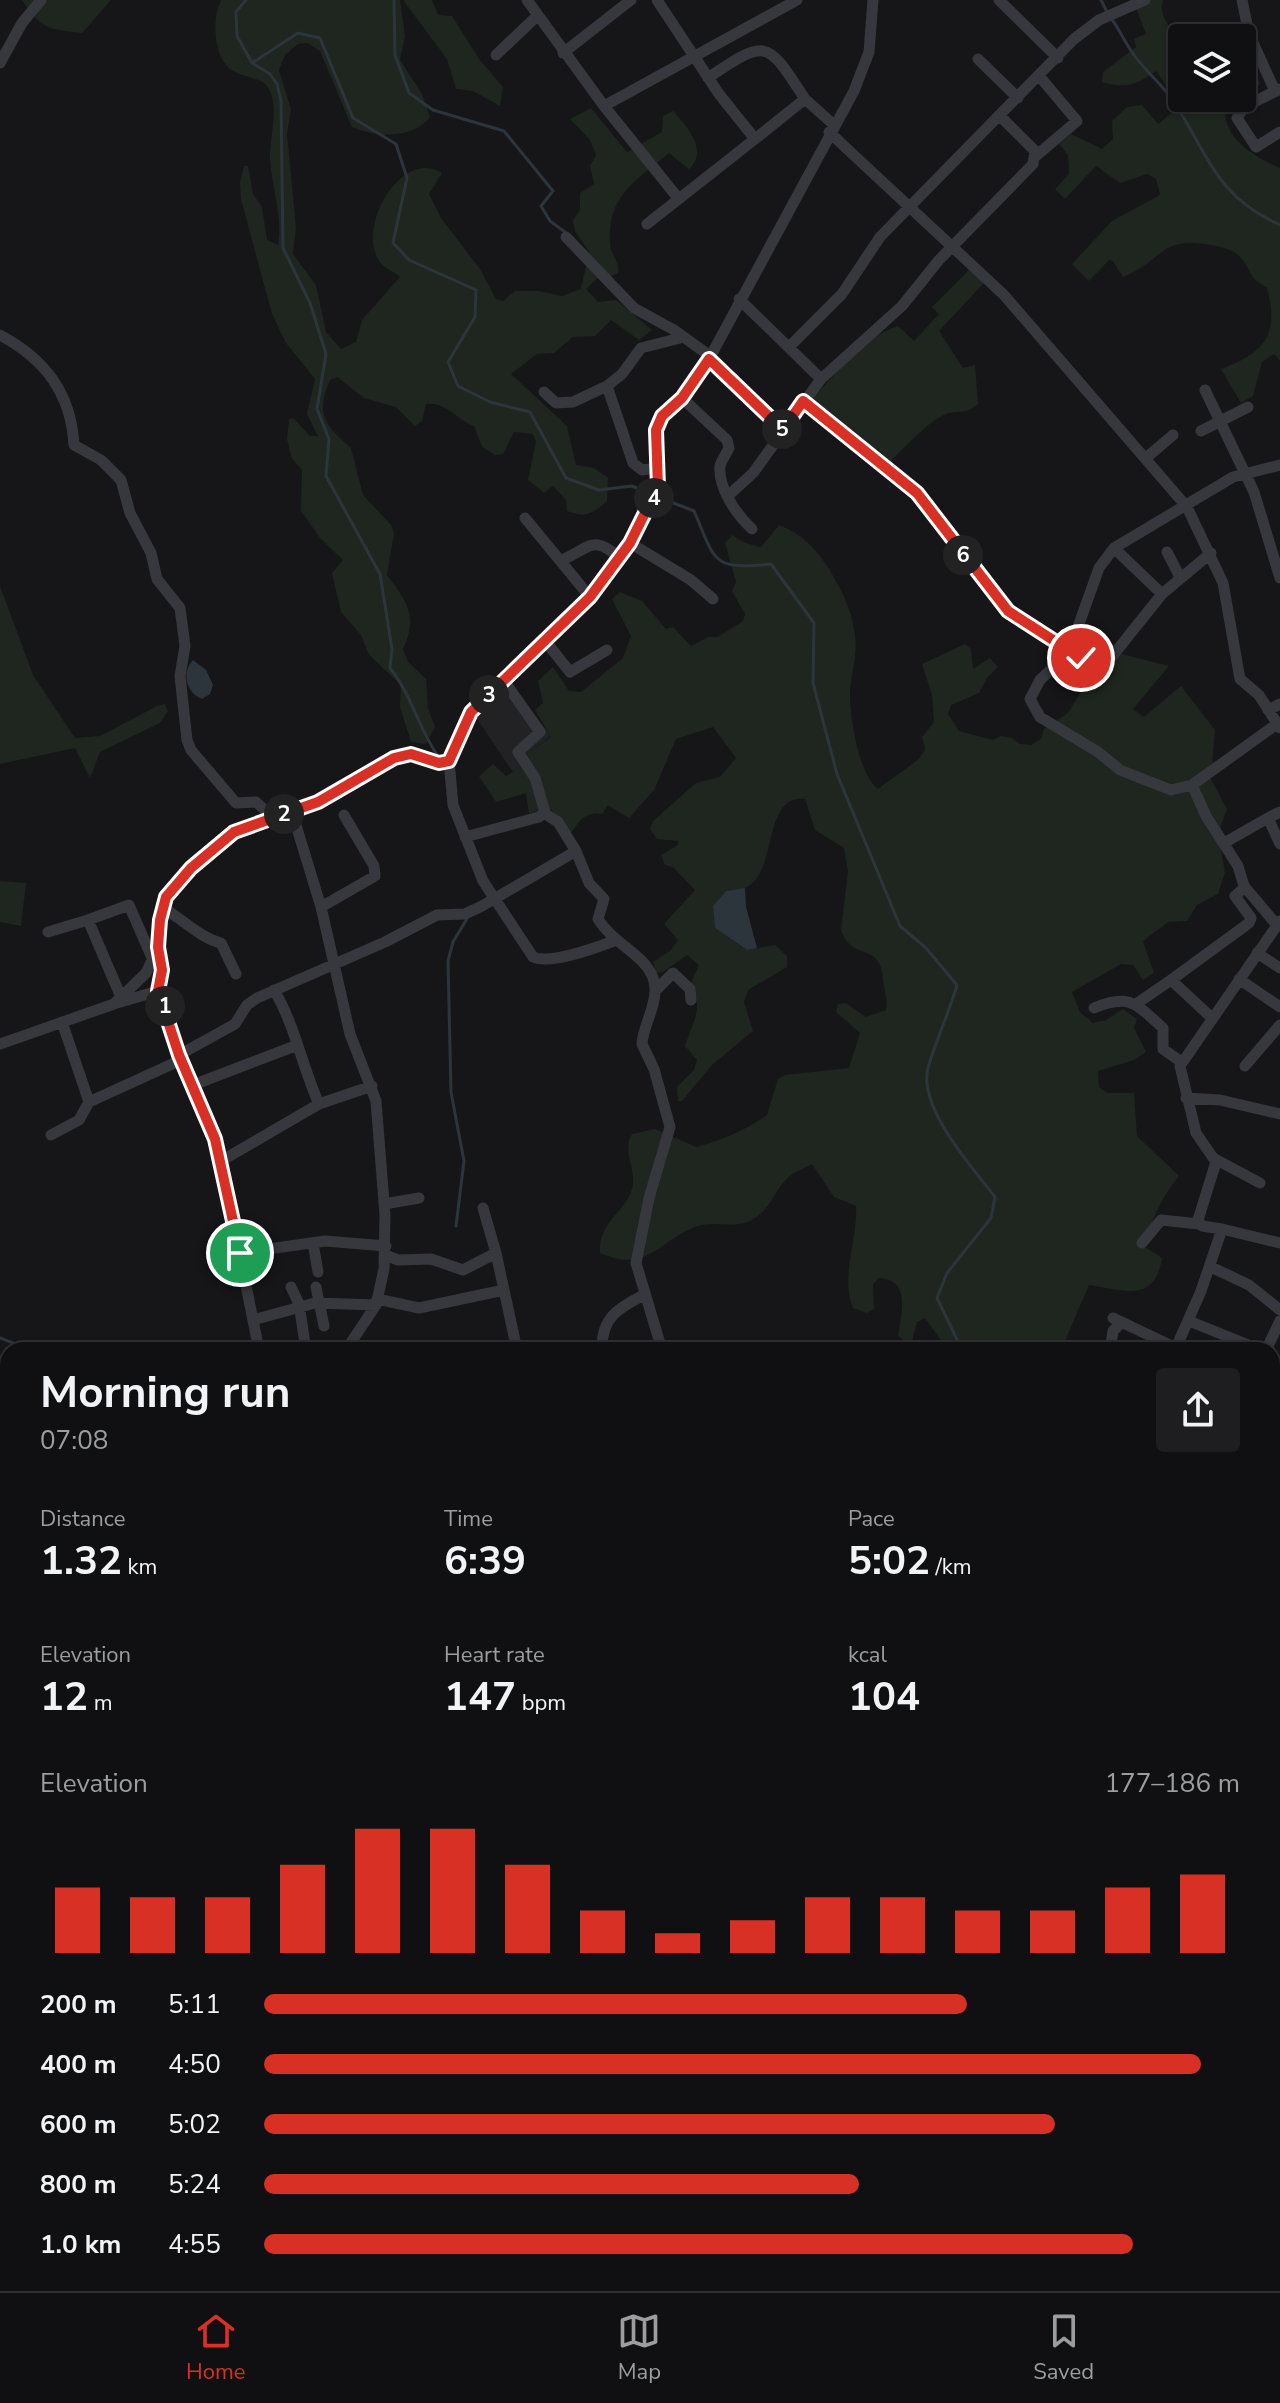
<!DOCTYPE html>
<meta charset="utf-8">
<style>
body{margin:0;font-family:"Nunito Sans",sans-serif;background:#1e1e20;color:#f1f3f6;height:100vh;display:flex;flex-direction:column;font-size:30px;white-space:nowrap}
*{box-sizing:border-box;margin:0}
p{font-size:26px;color:#9c9d9f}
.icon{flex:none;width:44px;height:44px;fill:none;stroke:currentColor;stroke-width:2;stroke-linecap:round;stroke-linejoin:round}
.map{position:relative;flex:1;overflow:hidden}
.details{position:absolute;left:0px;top:1342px;width:1280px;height:950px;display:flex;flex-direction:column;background:#101012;border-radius:24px 24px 0 0;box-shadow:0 2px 6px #0004,0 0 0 2px #303032}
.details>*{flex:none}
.tools{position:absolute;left:1168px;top:24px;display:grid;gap:16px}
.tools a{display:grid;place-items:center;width:88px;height:88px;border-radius:8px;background:#101012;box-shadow:0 2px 6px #0004,0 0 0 2px #303032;font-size:40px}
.pin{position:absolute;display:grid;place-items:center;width:68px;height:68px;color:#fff;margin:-34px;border:4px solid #fff;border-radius:50%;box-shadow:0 2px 8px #0007}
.km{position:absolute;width:40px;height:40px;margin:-20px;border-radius:50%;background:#222;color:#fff;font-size:22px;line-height:40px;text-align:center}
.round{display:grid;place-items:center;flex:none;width:84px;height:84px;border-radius:8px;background:#1e1e20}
.headline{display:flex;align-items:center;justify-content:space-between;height:136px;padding:0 40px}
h1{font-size:44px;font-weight:700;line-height:60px}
.metrics{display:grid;grid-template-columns:repeat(3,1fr);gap:12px;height:136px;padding:8px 40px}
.metrics div{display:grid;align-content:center}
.metrics b{font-size:40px;font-weight:700}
.metrics small{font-size:22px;font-weight:400}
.metrics p{font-size:22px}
.chart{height:224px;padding:16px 40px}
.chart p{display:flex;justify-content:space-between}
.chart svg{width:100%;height:144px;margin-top:8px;stroke:#d93025;stroke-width:6}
ul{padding:0 40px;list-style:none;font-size:26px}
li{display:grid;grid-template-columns:128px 96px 1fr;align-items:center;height:60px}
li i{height:20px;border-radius:10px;background:#d93025}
.tab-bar{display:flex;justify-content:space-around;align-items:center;height:112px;border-top:2px solid #303032;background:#101012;font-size:22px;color:#9c9d9f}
.tab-bar a{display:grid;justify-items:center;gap:4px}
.tab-bar .active{color:#d93025}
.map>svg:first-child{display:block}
.built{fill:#222225}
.green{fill:#1e261f}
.water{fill:#2c353c}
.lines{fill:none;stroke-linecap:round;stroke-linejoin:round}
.stream{stroke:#2c353c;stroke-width:3}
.minor{stroke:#37383d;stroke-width:11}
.route-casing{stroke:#fff;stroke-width:16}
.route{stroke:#d93025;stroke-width:10}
</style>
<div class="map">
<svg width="1280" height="2291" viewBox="0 0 1280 2291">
<rect width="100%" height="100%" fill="#161618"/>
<path class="built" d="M 510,682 L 551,736 L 525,756 L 526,765 L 513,772 L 473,713 Z
M 8,1747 L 8,1868 L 0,1862 L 0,1758 Z"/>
<path class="green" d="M 22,0 L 111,0 L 82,33 C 48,29 41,30 22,0 Z
M 221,0 L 400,0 L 405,36 L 400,60 L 422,94 L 430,117 C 413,140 375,137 352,127 L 320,51 L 307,43 L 298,44 L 285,55 L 279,70 L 291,109 L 287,134 L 296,228 L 293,254 L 316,285 L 326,332 L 341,349 L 356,342 L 362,320 L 400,277 C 394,272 385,268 380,262 C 355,229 401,147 442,173 L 429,194 L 441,218 L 480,269 L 496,299 L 503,301 L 515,291 L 539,291 L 562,296 L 581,289 L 589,252 L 575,231 L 573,220 L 580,210 L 580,193 L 594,184 L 590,166 L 596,155 L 590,140 L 570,119 L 591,108 L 627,152 L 662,132 L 663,116 L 673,111 C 687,126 709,151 689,169 L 669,153 C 636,181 607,195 610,243 C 610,254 620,261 618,273 L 604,279 L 599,277 L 586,289 L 598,302 L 616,300 L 652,330 L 639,340 L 611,320 L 595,336 L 573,337 L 554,353 L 537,354 L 511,374 L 567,426 L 576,465 L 594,468 L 608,478 L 607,501 C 593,514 585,518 567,511 L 566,500 L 553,486 L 544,493 L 528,480 L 536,442 L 533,434 L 514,432 L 503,454 L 495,455 L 482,447 L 474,426 C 457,420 446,401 426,404 L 422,421 L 415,426 L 396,407 L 364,398 L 337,377 L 330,380 C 315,415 325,425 351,448 L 363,495 L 392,526 L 394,534 L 387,575 C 406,601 419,615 403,649 L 408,662 L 426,679 L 428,708 L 435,727 L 426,744 L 411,742 L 400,707 L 401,685 L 369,655 L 361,635 L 341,612 L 332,573 L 343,560 L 320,538 L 301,511 L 302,470 L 291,457 L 287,439 L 289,419 L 293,418 L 310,436 L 318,436 L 307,414 L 315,379 L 286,343 L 272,314 L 241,199 L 240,182 L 244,166 L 248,166 L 253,194 L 262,207 L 267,240 L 278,245 C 283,219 272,187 270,160 C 269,138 280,107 268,87 C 261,77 240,77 230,69 C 213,55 212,17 221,0 Z
M 403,0 L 432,0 L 438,15 L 452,16 L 479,59 L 503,87 L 500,106 L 473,91 L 456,89 L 447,59 Z
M 1133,0 L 1163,0 C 1158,15 1170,30 1182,38 L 1182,98 L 1242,98 L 1242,41 L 1260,84 L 1225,113 C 1227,142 1256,157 1280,168 L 1280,361 L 1274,354 L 1262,362 L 1253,396 L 1241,403 L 1221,369 C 1263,353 1280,337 1267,288 C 1245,275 1253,270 1239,256 C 1232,249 1221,247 1211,245 C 1158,236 1165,260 1123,277 L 1113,261 L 1109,260 L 1089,281 L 1072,264 L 1112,221 L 1160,195 L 1156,179 L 1147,174 L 1120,183 L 1096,166 L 1065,199 L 1055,189 L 1069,174 L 1068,155 L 1059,144 L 1071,134 L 1102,149 L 1113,139 L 1112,121 L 1127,107 L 1142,105 L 1158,124 L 1180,106 L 1156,71 C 1137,85 1125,89 1102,82 L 1103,72 L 1136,47 L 1134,39 L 1146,34 Z
M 971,268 L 985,282 L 939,331 L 963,368 L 975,365 L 978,404 C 963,417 958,408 944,415 C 921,426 902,453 881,469 L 878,467 L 850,442 L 856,434 L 813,399 C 836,373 864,337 898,326 L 914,341 L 939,314 L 932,307 Z
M 779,525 C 803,534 819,551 832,574 C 844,595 852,611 855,636 C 858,655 851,673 850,691 C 849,715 859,775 878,789 L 919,759 L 925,749 L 922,737 L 934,722 L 932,695 L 922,664 L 965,644 L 971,649 L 973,669 L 990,658 L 998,667 L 987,678 L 979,693 L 951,705 L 948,714 L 959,731 L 993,740 L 1001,736 L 1012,738 L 1020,744 L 1031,745 L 1041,739 L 1044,729 L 1068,713 L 1106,650 L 1169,666 L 1133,709 L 1144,717 L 1181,686 L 1215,730 L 1211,779 L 1227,809 L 1218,835 L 1225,872 L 1218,894 L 1197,905 L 1187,921 L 1168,922 L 1143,941 L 1154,973 L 1143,980 L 1133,965 L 1121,964 L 1072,992 L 1080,1012 L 1093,1023 L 1106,1020 L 1123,1009 L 1137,1019 L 1134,1028 L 1146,1052 L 1134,1060 L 1098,1071 L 1099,1087 L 1107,1093 L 1134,1093 L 1137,1136 L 1179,1176 C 1161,1198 1151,1220 1145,1247 L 1162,1258 C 1155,1304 1123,1290 1089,1285 L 1061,1350 L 943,1350 L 943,1343 L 925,1318 L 917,1322 L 911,1345 L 898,1336 C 901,1314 912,1280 879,1278 L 873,1284 L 874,1309 L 867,1313 L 853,1308 C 840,1278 858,1238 856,1206 L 834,1197 L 812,1164 C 806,1168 796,1171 790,1176 C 776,1187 772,1207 755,1218 C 737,1231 715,1219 695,1227 C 658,1241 647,1274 600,1253 C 598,1220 630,1210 633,1184 C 635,1167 622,1149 632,1134 L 655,1129 L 696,1147 C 721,1141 746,1130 767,1115 L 778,1079 L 785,1075 L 849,1068 L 860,1033 L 836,1012 L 838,1004 L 846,1003 L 866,1017 L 886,1010 C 888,998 884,991 883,979 C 880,940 852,963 841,930 L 848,871 L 844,848 L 815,830 L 805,799 C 764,794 777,866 750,885 C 743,890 734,890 726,891 L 713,907 L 715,928 L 747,950 L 775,945 L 787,956 L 787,967 L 748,990 L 744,1002 L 753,1031 L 712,1065 L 682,1101 L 678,1101 L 677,1087 L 694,1070 L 697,1060 L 685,1046 C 693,1021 704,1009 691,983 L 699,965 L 687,955 L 663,972 L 656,973 L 653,962 L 670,951 L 678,940 L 664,924 L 695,890 L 673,867 L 665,865 L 661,855 L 678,845 L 678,841 L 657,839 L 650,829 L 653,821 L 696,783 L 720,777 L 736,758 L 713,727 L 676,739 L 654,790 L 629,818 L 608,805 L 602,814 C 585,811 580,820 571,833 L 548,806 L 529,814 L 526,793 L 496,802 L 479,776 L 493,764 L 506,776 L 525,765 L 524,756 L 551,737 L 535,710 L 543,703 L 538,681 L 553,667 L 569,691 L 581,692 L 623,658 L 631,636 L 612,599 L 620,592 L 642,601 L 666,629 L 673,627 L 691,646 L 708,637 L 718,637 L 743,621 L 745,614 L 732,591 L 736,582 L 725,543 L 732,535 L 745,543 L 761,547 Z
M 0,586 L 33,675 L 75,738 L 100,736 L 157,706 L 165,704 L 168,711 L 160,723 L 100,752 L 90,778 L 75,748 L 0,764 Z
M 0,881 L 26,883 L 21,926 L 0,922 Z
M 1272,1715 L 1280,1717 L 1280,1817 L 1272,1814 Z
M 0,1862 L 8,1868 L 8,2284 L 252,2284 L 250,2291 L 0,2291 Z
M 683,2284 L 874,2284 L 871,2291 L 676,2291 Z
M 892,2284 L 1001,2284 L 998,2291 L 889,2291 Z"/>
<path class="water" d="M 193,660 L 206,670 L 213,685 L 210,694 L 202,699 C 186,693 181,673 193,660 Z
M 745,888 L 746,907 L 757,948 L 747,950 L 715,928 L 713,906 L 726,891 Z"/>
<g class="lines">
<path class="stream" d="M 246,0 L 236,12 L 237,36 L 252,63 L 298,33 L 320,38 L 353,118 L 396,144 L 407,178 L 393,243 L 409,260 L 476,290 L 475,317 L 448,362 L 458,386 L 490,402 L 530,412 L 566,478 L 599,490 L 632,486 L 651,494
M 394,0 L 395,55 L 409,93 L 433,110 L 504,131 L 553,191 L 541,206 L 550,221 L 565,232
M 1101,0 L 1107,12
M 1111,18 C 1120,30 1125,43 1134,55 C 1146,72 1163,85 1174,102 C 1209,156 1216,196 1280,225
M 252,63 L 270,74 L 277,84 L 281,101 L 283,248 L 310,303 L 326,354 L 317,409 L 329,439 L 326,476 L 380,574 L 392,649 L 390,668 C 412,695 419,731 440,759
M 658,497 L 694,511 C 716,562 711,570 771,564 L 814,623 L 813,683 L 837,774 L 900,926 L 926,948 L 957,985 C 949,1013 936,1040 928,1068 C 918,1108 972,1167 995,1197 L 991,1218 L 947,1273 L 937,1298 L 962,1350
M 456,1226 L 464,1161 L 451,1092 L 448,961 L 453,942 L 468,917
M 0,1338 L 31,1350
M 1272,1732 L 1280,1745
M 1272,1884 L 1280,1856
M 1272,1893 L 1280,1915
M 0,1964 L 8,1958
M 20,2291 L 21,2284
M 860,2291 L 862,2284"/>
<path class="minor" d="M 527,0 L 604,106 L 797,0
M 657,0 L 719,94 L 755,139 L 805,99 L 834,125
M 999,0 L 1058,58
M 1242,0 L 1249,34 L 1275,91
M 563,53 L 631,0
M 496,55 L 537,16
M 978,59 L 1018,98
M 0,63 L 22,23 L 41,0
M 708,78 C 768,37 767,41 805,99
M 1280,89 L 1244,107 L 1237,118 L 1256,147 L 1280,132
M 604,106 L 678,198
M 829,132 L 1004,295 L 1187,507 L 1223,583 L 1240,679 L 1259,695 L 1280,728
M 1037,155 L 1077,121 L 1040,77
M 647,224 L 755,139
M 566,237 L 634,308 L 674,330 L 710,356
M 739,299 L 821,379
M 0,335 C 45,359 71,393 74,445 L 101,460 L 121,480 L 130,513 L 151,553 L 157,579 L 180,608 L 185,646 L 180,676 L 187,740 L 191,750 L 236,803 L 256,802 L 273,817
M 790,346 L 842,294 L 880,237 L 1074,39 L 1099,20 L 1145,0
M 709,359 L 783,430
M 607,386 L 633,463 L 642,470 L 658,468
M 1205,390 L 1254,492 L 1280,578
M 544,392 L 556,403 L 573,402 L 607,386 L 622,374 L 641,348 L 684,337
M 682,398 L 727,440 L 729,448 C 727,453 721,460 720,466 C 718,488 736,514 752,529
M 803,401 L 917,493 L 1008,611 L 1081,658 L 1096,663 L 1110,659 L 1162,594 L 1211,553
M 1201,431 L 1248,407
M 1146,458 L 1173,435
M 730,494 L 753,473 L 821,379 L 902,306 L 939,260 L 1033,164 L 1035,151 L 1001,117
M 525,518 L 590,597
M 630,543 L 691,580 L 713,599
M 1114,548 L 1162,594
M 1167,552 L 1180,577
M 562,560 C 591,548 591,534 619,557
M 546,642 L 570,672 L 607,650
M 1268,710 L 1280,704
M 1277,724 L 1192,785 L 1171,790 L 1120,770 L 1098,752 L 1040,717 L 1030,699 L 1040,680 L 1069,652 L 1099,568 L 1114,548 L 1233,477 L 1280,465
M 1192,785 L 1206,816 L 1238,866 L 1244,886 L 1276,924
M 292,812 L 321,907 L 350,1034 L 376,1101 L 385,1215 L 384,1269 L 376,1305 L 346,1350
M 1280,812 L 1268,818 L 1280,844
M 465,837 L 539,817 L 545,812 L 535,778 L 518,752 L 540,732 L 504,681
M 1224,843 L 1268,818
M 576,851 L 589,883 L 604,899 L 598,919 C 615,947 655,958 655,989 C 656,1007 643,1026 642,1044 L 654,1069 L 670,1127 L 649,1198 L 636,1263 L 662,1350
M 162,907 C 181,918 200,938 221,943 L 236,974
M 321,907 L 375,876 L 374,866 L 344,815
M 48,932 L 88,920
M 614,941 C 595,948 551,965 533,957 L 483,881 L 453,805 L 449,761 L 476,707 L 590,597 L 630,543 L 658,487 L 656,430 L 662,416 L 682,398 L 702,372 L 854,91 L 869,52 L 873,0
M 1257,953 L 1280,968
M 1239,979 L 1280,1007
M 656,990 L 673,973 L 690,989 L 691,1000
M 121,997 L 88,920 L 129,905 L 153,960
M 117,1003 L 158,991
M 1136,1004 L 1171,980
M 1094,1008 C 1130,993 1136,1004 1163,1028 L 1163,1049 L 1180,1061
M 1212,1018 L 1171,980 L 1249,923 L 1251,918 L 1235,896 L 1245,887
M 62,1022 L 89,1102 L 181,1060
M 0,1044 L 114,1004 L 146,973 L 158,948
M 179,1055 L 235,1024 L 247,1005 L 257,998 L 385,942 L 437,915 L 465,914 L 482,906 L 576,851 L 558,822 L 544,813
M 1245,1066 L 1280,1025
M 193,1085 L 295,1046
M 1186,1098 L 1220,1100 L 1280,1114
M 319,1104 L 372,1086
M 51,1135 L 79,1120 L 89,1102
M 1215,1159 L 1260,1183
M 221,1161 L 319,1104 C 302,1066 295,1025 274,990
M 384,1204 L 419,1198
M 1222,1229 L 1202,1226 L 1198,1220 L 1216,1162 L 1196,1133 L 1180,1066 L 1280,921
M 313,1243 L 318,1272
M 1142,1243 L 1161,1220 L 1199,1224
M 240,1253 L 325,1241 L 386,1246
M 496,1253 L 517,1350
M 385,1255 L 398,1260 L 431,1259 L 463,1270 L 496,1253 L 483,1208
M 1211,1267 L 1249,1285 L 1280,1310
M 291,1287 L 299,1304 L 306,1350
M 316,1287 L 324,1326
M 377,1299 L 419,1308 L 504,1290
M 1113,1318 L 1176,1348
M 253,1320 L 315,1303 L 376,1305
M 1189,1321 L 1261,1350
M 259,1350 L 221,1161 L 209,1122 L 179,1055 L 158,991 L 162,970 L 158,947 L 163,905 L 191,868 L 234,832 L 318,802 L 394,758 L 411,754 L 439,763 L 449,761
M 602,1350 C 601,1318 618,1308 644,1295
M 1110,1350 L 1113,1331 L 1122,1322
M 1175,1350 L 1201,1291 L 1222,1229 L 1280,1243
M 1266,1350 L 1280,1321
M 1272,1359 L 1280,1367
M 1272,1435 L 1280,1422
M 1272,1617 L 1280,1624
M 1272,1841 L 1280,1841
M 1272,2028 L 1280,2029
M 1272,2111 L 1280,2085
M 1272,2139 L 1280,2139
M 1272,2174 L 1280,2196
M 1272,2231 L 1280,2221
M 491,2284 L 492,2291
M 595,2284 L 603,2291
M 1118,2284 L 1124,2291
M 257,2291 L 259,2284
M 616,2291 L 619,2284
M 1005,2291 L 1008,2284
M 1086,2291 L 1093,2284
M 1218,2291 L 1225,2284"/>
</g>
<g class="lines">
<g class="route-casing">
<path id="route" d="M 240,1253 L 215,1139 L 179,1055 L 158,991 L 162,970 L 158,947 L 160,920 L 166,897 L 191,868 L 234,832 L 318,802 L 394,758 L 411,754 L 439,763 L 449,761 L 471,712 L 590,597 L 630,543 L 658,487 L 656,430 L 662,416 L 682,398 L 709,359 L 783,430 L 803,401 L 917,493 L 1008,611 L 1081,658"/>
</g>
<use href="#route" class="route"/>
</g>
</svg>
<div class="tools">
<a><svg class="icon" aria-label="layers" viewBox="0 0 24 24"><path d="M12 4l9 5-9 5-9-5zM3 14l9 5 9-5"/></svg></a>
</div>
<div class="pin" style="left:240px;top:1253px;background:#1e9e55"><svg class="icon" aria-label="arrive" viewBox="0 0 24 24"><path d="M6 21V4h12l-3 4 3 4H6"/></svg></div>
<div class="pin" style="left:1081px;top:658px;background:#d93025"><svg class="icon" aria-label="check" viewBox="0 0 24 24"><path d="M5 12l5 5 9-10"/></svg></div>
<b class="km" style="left:165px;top:1006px">1</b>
<b class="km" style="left:284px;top:814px">2</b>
<b class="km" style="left:489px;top:695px">3</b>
<b class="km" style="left:654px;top:498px">4</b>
<b class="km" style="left:782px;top:429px">5</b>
<b class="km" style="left:963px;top:555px">6</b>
<section class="details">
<div class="headline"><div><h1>Morning run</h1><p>07:08</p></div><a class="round"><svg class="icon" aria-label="share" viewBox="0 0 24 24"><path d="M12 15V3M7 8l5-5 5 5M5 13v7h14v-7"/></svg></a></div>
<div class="metrics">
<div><p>Distance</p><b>1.32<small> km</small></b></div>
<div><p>Time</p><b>6:39</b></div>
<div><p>Pace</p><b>5:02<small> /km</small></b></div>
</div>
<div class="metrics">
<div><p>Elevation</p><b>12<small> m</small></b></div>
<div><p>Heart rate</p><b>147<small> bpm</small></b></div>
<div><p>kcal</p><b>104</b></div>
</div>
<div class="chart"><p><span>Elevation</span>177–186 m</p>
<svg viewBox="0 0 160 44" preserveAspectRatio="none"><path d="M5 44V24M15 44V27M25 44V27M35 44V17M45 44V6M55 44V6M65 44V17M75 44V31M85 44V38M95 44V34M105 44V27M115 44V27M125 44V31M135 44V31M145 44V24M155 44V20"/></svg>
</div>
<ul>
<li><b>200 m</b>5:11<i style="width:72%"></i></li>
<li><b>400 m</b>4:50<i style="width:96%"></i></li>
<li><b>600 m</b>5:02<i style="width:81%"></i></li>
<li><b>800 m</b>5:24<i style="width:61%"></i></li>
<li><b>1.0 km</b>4:55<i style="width:89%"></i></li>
</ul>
</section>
</div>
<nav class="tab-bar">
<a class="active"><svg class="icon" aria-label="home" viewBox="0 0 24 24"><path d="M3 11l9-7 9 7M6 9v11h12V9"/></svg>Home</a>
<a><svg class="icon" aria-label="map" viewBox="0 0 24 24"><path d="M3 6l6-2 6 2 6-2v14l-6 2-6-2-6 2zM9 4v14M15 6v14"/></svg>Map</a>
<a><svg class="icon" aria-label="saved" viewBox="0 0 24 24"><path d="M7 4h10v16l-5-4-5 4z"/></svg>Saved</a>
</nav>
